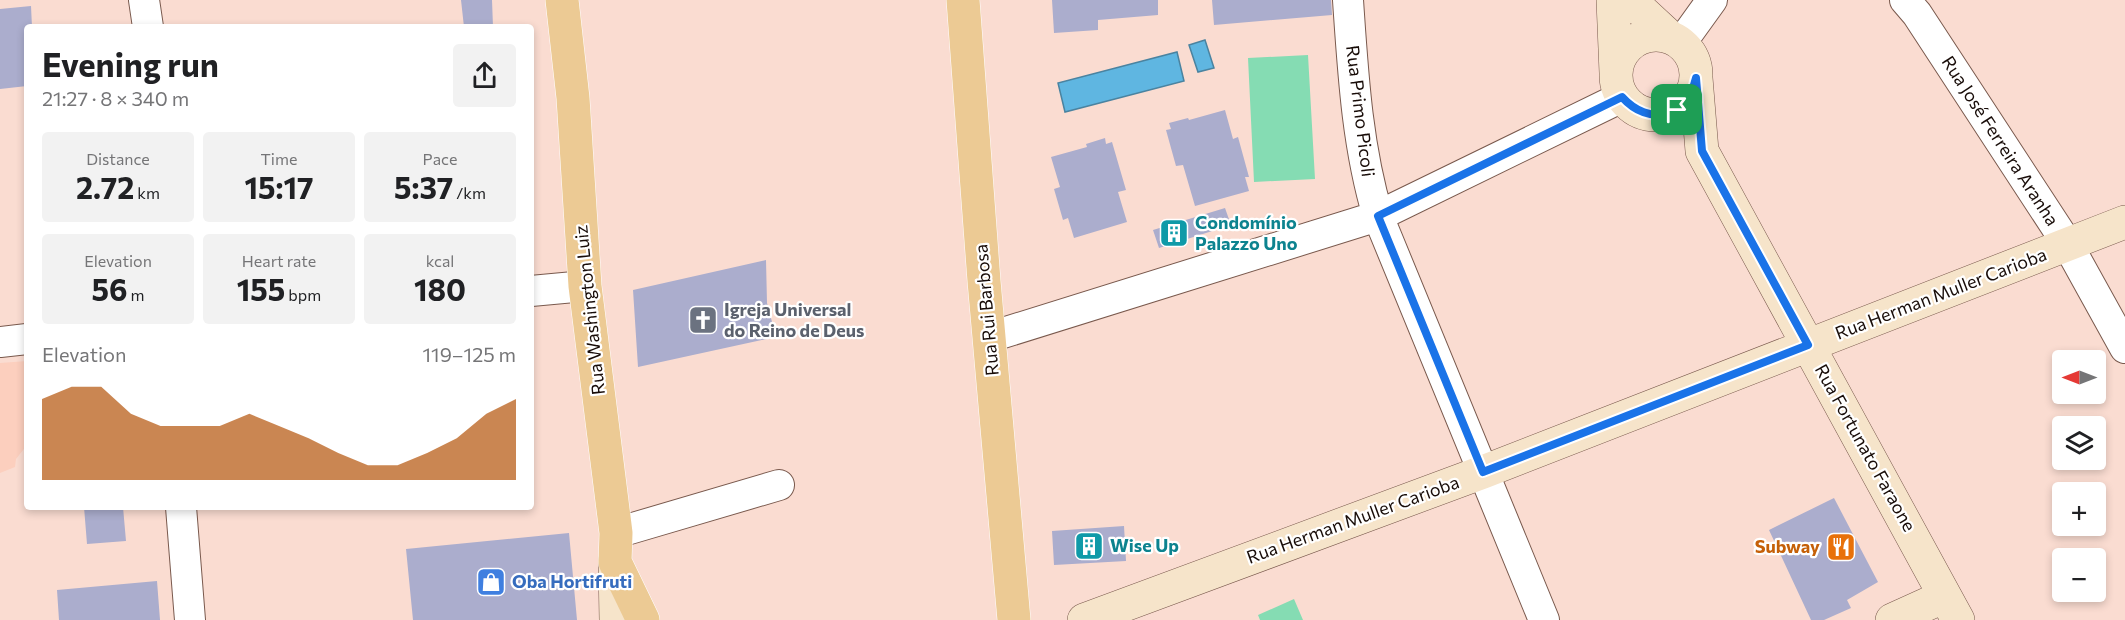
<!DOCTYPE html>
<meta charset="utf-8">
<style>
body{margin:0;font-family:Commissioner,sans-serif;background:#f2f2f2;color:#202124;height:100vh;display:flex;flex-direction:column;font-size:22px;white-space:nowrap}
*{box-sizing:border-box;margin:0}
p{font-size:20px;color:#757577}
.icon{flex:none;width:33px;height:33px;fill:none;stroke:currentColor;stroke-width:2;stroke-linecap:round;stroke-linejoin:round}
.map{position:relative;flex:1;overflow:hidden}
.details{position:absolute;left:24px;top:24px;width:510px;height:486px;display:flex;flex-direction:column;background:#fff;border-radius:6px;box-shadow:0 3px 9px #0003}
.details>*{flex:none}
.needle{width:39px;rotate:270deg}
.buttons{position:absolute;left:2052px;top:350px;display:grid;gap:12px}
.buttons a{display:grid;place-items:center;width:54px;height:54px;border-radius:6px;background:#fff;box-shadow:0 3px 9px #0003;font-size:30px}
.pin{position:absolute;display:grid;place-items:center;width:51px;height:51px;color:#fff;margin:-26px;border-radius:12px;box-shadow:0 3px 9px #0006}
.round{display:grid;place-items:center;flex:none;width:63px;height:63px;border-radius:6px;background:#f2f2f2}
.overview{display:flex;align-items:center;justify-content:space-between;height:102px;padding:0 18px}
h1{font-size:33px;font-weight:700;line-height:45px}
.metrics{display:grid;grid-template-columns:repeat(3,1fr);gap:9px;height:102px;padding:6px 18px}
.metrics div{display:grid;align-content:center;border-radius:6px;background:#f2f2f2;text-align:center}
.metrics b{font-size:30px;font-weight:700}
.metrics small{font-size:16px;font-weight:400}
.metrics p{font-size:16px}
.chart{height:168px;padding:12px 18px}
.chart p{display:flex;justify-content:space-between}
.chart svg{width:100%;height:108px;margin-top:6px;fill:#b45309;opacity:.7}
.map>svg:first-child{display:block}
.built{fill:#fccfbe}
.green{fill:#85dcb3}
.water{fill:#5fb6e1;stroke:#4a83a0;stroke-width:1.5}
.building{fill:#abadcd}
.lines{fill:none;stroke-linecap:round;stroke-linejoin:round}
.street-casing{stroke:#79594d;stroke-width:32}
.secondary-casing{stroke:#79594d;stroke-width:34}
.primary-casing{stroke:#fff;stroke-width:34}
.street{stroke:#fff;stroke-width:30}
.secondary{stroke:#f6e4ca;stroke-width:33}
.primary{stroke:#ecca94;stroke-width:33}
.route-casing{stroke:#fff;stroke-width:12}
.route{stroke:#1a73e8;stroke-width:8}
.labels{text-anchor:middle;stroke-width:4.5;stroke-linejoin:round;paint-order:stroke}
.street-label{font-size:18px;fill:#180c08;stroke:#fff}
.culture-label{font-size:18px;font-weight:bold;fill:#0d838f;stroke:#fff;text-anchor:start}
.worship-label{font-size:18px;font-weight:bold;fill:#5b616d;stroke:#fff;text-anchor:start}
.food-label{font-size:18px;font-weight:bold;fill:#c56008;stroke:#fff;text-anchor:end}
.shop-label{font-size:18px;font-weight:bold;fill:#366cbe;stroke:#fff;text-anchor:start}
</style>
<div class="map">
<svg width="2125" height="620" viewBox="0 0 2125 620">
<rect width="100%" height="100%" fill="#fadcd1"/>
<path class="built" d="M 27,361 L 27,445 L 16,459 L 15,467 L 0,473 L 0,363 Z"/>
<path class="green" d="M 1308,55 L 1315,179 L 1254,182 L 1248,58 Z
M 1294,599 L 1303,620 L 1260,620 L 1258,615 Z"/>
<path class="water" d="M 1205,40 L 1214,68 L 1198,72 L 1189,45 Z
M 1177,52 L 1184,81 L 1065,112 L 1058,83 Z"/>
<path class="building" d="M 461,0 L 492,0 L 493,27 L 464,27 Z
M 1052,0 L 1158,0 L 1158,15 L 1098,20 L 1098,30 L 1054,33 Z
M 1212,0 L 1331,0 L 1332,15 L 1214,25 Z
M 31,6 L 32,27 L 27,27 L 27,86 L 0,89 L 0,9 Z
M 1225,110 L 1233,139 L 1238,137 L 1249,177 L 1245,177 L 1249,191 L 1195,206 L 1183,165 L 1176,166 L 1166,130 L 1171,129 L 1169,123 L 1188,118 L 1189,120 Z
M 1105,138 L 1106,144 L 1112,142 L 1126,190 L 1118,192 L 1127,222 L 1074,238 L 1068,218 L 1063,220 L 1054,189 L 1060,187 L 1051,157 L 1087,147 L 1086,144 Z
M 1225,208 L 1231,225 L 1159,248 L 1153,230 Z
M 766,260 L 767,303 L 776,337 L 638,367 L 633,290 Z
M 1834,498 L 1878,582 L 1847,600 L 1851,608 L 1824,620 L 1811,620 L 1769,530 Z
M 84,507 L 123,507 L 126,541 L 87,544 Z
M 1124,526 L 1126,561 L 1054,565 L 1052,531 Z
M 569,533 L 577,620 L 413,620 L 406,549 Z
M 157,581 L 160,620 L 59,620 L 57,590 Z"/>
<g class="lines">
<g class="street-casing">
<path id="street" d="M 144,0 L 148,27
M 1348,0 C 1353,73 1357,146 1378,216 L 1544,620
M 1905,0 L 1917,14 L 2068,245 L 2125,348
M 1681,43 L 1712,0
M 531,291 L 585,286
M 990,337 L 1378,216 L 1622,97
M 0,342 L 27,339
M 181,507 L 190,620
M 616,533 L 779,485"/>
</g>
<g class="secondary-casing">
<path id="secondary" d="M 1613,0 L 1616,73
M 1630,0 L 1670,37
M1616 75a40 40 0 1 1 80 0a40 40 0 1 1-80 0Z
M 1696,78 L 1702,151 L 1958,620
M 615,562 L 616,620
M 1084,620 L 1483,472 L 2125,222
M 1892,620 L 1945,596"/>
</g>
<g class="primary-casing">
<path id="primary" d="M 562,0 L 573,98 L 585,286 L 616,533 L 615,562 L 643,620
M 963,0 L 984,281 L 1014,620"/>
</g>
<use href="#street" class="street"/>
<use href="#secondary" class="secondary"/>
<use href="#primary" class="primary"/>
</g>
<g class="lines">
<g class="route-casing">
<path id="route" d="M 1696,78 L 1702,151 L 1808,345 L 1483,472 L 1378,216 L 1622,97 C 1649,127 1687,118 1696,78 Z"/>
</g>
<use href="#route" class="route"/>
</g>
<defs>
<g id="building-square" transform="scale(1.5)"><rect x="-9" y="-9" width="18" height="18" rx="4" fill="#0f9aa8" stroke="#fff"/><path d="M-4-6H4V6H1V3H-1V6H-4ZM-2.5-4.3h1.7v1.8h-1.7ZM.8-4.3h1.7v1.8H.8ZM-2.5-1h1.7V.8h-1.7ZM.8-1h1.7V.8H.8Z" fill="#fff"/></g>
<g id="church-square" transform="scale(1.5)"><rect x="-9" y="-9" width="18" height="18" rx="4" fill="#6b7280" stroke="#fff"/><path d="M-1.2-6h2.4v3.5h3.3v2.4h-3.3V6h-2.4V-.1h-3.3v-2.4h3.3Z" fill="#fff"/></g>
<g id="restaurant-square" transform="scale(1.5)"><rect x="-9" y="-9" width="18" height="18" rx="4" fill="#e8710a" stroke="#fff"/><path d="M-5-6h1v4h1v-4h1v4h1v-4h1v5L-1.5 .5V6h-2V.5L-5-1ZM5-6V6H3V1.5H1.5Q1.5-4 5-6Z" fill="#fff"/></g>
<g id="shop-square" transform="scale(1.5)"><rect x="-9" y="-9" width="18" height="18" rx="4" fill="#3f7fe0" stroke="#fff"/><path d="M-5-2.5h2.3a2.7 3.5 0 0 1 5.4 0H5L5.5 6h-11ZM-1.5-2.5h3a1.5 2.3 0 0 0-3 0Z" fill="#fff"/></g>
</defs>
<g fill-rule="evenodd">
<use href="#building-square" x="1174" y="233"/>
<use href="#church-square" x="703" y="320"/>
<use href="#building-square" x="1089" y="546"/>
<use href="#restaurant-square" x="1841" y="547"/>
<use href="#shop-square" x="491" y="582"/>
</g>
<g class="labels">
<g class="street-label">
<text transform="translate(1360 111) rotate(83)" y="6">Rua Primo Picoli</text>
<text transform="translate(2000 141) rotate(57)" y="6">Rua José Ferreira Aranha</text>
<text transform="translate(1941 294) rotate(-21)" y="6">Rua Herman Muller Carioba</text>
<text transform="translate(590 310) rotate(-96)" y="6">Rua Washington Luiz</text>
<text transform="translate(987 310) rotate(-95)" y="6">Rua Rui Barbosa</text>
<text transform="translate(1865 448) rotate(61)" y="6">Rua Fortunato Faraone</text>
<text transform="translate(1353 520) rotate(-20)" y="6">Rua Herman Muller Carioba</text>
</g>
<g class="culture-label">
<text x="1195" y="229">Condomínio<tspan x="1195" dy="21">Palazzo Uno</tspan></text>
<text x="1110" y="552">Wise Up</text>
</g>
<g class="worship-label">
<text x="724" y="316">Igreja Universal<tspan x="724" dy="21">do Reino de Deus</tspan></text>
</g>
<g class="food-label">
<text x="1820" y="553">Subway</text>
</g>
<g class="shop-label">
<text x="512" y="588">Oba Hortifruti</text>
</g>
</g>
</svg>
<div class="buttons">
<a><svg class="needle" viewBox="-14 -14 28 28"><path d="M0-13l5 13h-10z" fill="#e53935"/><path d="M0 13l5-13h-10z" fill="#757577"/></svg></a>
<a><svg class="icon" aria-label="layers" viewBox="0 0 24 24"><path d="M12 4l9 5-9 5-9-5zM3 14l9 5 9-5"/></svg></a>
<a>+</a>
<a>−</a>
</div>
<div class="pin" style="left:1677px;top:110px;background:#1e9e55"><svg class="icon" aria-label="arrive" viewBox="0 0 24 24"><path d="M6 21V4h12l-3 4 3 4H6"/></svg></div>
<section class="details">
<div class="overview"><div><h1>Evening run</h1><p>21:27 · 8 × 340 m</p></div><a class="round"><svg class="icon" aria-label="share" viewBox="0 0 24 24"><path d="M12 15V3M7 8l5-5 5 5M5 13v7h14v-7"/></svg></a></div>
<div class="metrics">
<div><p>Distance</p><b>2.72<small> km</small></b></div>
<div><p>Time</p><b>15:17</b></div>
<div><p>Pace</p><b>5:37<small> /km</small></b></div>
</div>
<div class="metrics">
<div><p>Elevation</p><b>56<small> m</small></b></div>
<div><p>Heart rate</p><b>155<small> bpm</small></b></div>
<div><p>kcal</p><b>180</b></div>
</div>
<div class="chart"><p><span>Elevation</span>119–125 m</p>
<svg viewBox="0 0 160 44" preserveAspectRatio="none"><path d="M0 44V11L10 6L20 6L30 17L40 22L50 22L60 22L70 17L80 22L90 27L100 33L110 38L120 38L130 33L140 27L150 17L160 11V44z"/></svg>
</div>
</section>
</div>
